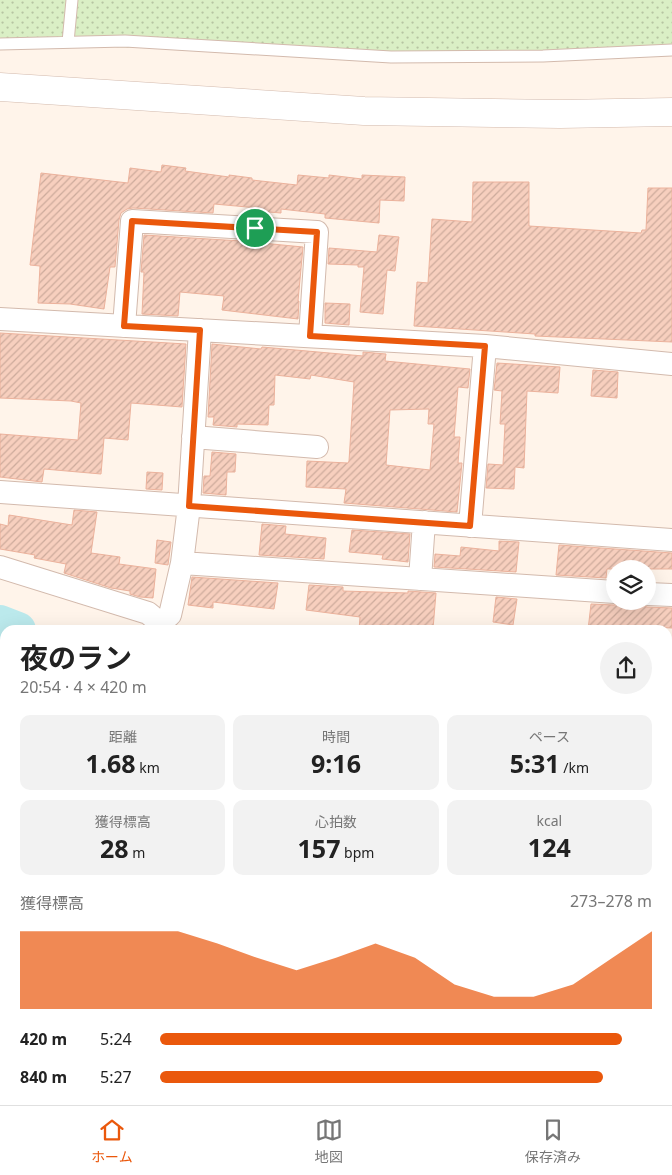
<!DOCTYPE html>
<html lang="ja">
<meta charset="utf-8">
<style>
body{margin:0;font-family:"Noto Sans","Noto Sans JP",sans-serif;background:#f2f2f2;color:#222;height:100vh;display:flex;flex-direction:column;font-size:19px;white-space:nowrap}
*{box-sizing:border-box;margin:0}
p{font-size:16px;color:#767676}
.icon{flex:none;width:28px;height:28px;fill:none;stroke:currentColor;stroke-width:2;stroke-linecap:round;stroke-linejoin:round}
.map{position:relative;flex:1;overflow:hidden}
.sheet{position:absolute;left:0px;top:625px;width:672px;height:480px;display:flex;flex-direction:column;background:#fff;border-radius:15px 15px 0 0;box-shadow:0 5px 20px #0002}
.sheet>*{flex:none}
.buttons{position:absolute;left:606px;top:560px;display:grid;gap:10px}
.buttons a{display:grid;place-items:center;width:50px;height:50px;border-radius:50%;background:#fff;box-shadow:0 5px 20px #0002;font-size:25px}
.pin{position:absolute;display:grid;place-items:center;width:42px;height:42px;color:#fff;margin:-21px;border:2px solid #fff;border-radius:50%;box-shadow:0 1px 5px #0007}
.round{display:grid;place-items:center;flex:none;width:52px;height:52px;border-radius:26px;background:#f2f2f2}
.summary{display:flex;align-items:center;justify-content:space-between;height:85px;padding:0 20px}
h1{font-size:28px;font-weight:700;line-height:38px}
.metrics{display:grid;grid-template-columns:repeat(3,1fr);gap:8px;height:85px;padding:5px 20px}
.metrics div{display:grid;align-content:center;border-radius:10px;background:#f2f2f2;text-align:center}
.metrics b{font-size:25px;font-weight:700}
.metrics small{font-size:14px;font-weight:400}
.metrics p{font-size:14px}
.chart{height:140px;padding:10px 20px}
.chart p{display:flex;justify-content:space-between}
.chart svg{width:100%;height:90px;margin-top:5px;fill:#ea580c;opacity:.7}
ul{padding:0 20px;list-style:none;font-size:16px}
li{display:grid;grid-template-columns:80px 60px 1fr;align-items:center;height:38px}
li i{height:12px;border-radius:6px;background:#ea580c}
.dock{display:flex;justify-content:space-around;align-items:center;height:70px;border-top:1px solid #e0e0e0;background:#fff;font-size:14px;color:#767676}
.dock a{display:grid;justify-items:center;gap:2px}
.dock .selected{color:#ea580c}
.map>svg:first-child{display:block}
.grass{fill:url(#grass-dots)}
.lines{fill:none;stroke-linecap:round;stroke-linejoin:round}
.river{stroke:#bbe9ec;stroke-width:36}
.building{fill:url(#building-hatch);stroke:#ecb29c;fill-rule:evenodd}
.service-casing{stroke:#d3baad;stroke-width:13}
.minor-casing{stroke:#d3baad;stroke-width:24}
.tertiary-casing{stroke:#d3baad;stroke-width:29}
.service{stroke:#fff;stroke-width:11}
.minor{stroke:#fff;stroke-width:22}
.tertiary{stroke:#fff;stroke-width:28}
.rail{stroke:#b6a5cc;stroke-width:4;stroke-dasharray:8 5;stroke-linecap:butt}
.route-casing{stroke:#fff;stroke-width:10}
.route{stroke:#ea580c;stroke-width:6}
</style>
<div class="map">
<svg width="672" height="1105" viewBox="0 0 672 1105">
<defs>
<pattern id="grass-dots" width="8" height="8" patternUnits="userSpaceOnUse" patternTransform="scale(1.25)"><rect width="8" height="8" fill="#daefc5"/><path d="M2 2h.1M6 6h.1" fill="none" stroke="#b6c4a2" stroke-width="1.8" stroke-linecap="round"/></pattern>
<pattern id="building-hatch" width="6" height="6" patternUnits="userSpaceOnUse" patternTransform="scale(1.25)"><rect width="6" height="6" fill="#f7cfbe"/><path d="M-1 1l2-2M0 6l6-6M5 7l2-2" fill="none" stroke="#cdab9c"/></pattern>
</defs>
<rect width="100%" height="100%" fill="#fff4ea"/>
<path class="grass" d="M 0,0 L 672,0 L 672,48 L 327,53 L 0,44 Z"/>
<g class="lines">
<path class="river" d="M 0,623 L 18,630
M 668,667 L 672,666"/>
</g>
<path class="building" d="M 162,165 L 186,168 L 185,171 L 229,177 L 229,175 L 252,178 L 252,180 L 297,185 L 298,175 L 329,178 L 329,175 L 362,179 L 362,175 L 405,177 L 404,201 L 380,200 L 379,223 L 325,218 L 325,214 L 281,209 L 281,213 L 257,211 L 258,208 L 214,204 L 213,213 L 133,208 L 127,209 L 121,213 L 119,220 L 115,267 L 110,267 L 104,309 L 70,304 L 38,303 L 40,266 L 30,265 L 41,173 L 128,183 L 130,168 L 161,172 Z
M 473,182 L 529,182 L 529,226 L 641,233 L 642,230 L 646,230 L 648,188 L 672,188 L 672,342 L 535,336 L 535,334 L 414,326 L 417,282 L 428,283 L 432,219 L 472,222 Z
M 144,235 L 241,241 L 303,247 L 298,301 L 299,301 L 298,319 L 222,310 L 224,296 L 180,292 L 178,316 L 142,314 L 144,272 L 141,272 Z
M 379,235 L 399,237 L 395,271 L 387,270 L 383,314 L 360,312 L 364,267 L 358,267 L 358,265 L 328,264 L 329,248 L 377,252 Z
M 325,303 L 350,304 L 349,325 L 325,323 Z
M 0,333 L 186,344 L 182,407 L 131,403 L 128,440 L 104,438 L 101,474 L 44,469 L 42,482 L 0,477 L 0,434 L 78,440 L 81,403 L 71,401 L 0,398 Z
M 212,344 L 261,349 L 262,347 L 363,356 L 363,352 L 386,354 L 385,361 L 470,369 L 468,388 L 458,387 L 454,437 L 460,437 L 458,463 L 462,463 L 457,512 L 344,503 L 346,489 L 306,487 L 307,461 L 348,463 L 349,461 L 354,382 L 311,375 L 310,379 L 275,375 L 274,405 L 269,405 L 268,425 L 237,424 L 237,427 L 213,425 L 214,417 L 208,417 ZM 429,409 L 428,424 L 434,424 L 430,470 L 386,465 L 390,410 Z
M 497,363 L 560,367 L 558,393 L 527,391 L 524,468 L 515,467 L 514,489 L 486,488 L 488,464 L 503,465 L 505,424 L 500,424 L 502,391 L 494,390 Z
M 593,370 L 618,372 L 617,398 L 591,396 Z
M 212,452 L 236,454 L 235,472 L 227,472 L 226,495 L 203,493 L 204,476 L 210,476 Z
M 147,472 L 163,473 L 162,490 L 146,489 Z
M 74,510 L 97,512 L 91,553 L 120,557 L 119,564 L 156,569 L 153,598 L 140,597 L 130,594 L 130,591 L 111,588 L 64,573 L 66,564 L 34,558 L 35,555 L 0,549 L 0,524 L 8,526 L 9,515 L 72,525 Z
M 262,524 L 286,526 L 285,534 L 326,538 L 324,559 L 259,555 Z
M 352,530 L 410,534 L 408,562 L 382,559 L 383,555 L 349,552 Z
M 157,540 L 171,542 L 168,565 L 155,563 Z
M 499,541 L 519,542 L 516,572 L 434,567 L 435,554 L 460,556 L 461,547 L 499,551 Z
M 559,545 L 672,553 L 672,569 L 607,569 L 606,578 L 556,575 Z
M 192,577 L 278,583 L 274,609 L 213,602 L 213,608 L 188,605 Z
M 309,585 L 343,587 L 343,591 L 408,593 L 408,591 L 436,593 L 433,629 L 382,625 L 382,630 L 359,630 L 360,617 L 306,610 Z
M 496,597 L 517,599 L 513,625 L 493,622 Z
M 624,601 L 638,602 L 647,607 L 672,608 L 672,628 L 651,627 L 651,630 L 588,630 L 591,604 L 614,605 Z"/>
<g class="lines">
<g class="service-casing">
<path id="service" d="M 68,42 L 72,0
M 0,44 L 125,41 L 391,57 L 543,56 L 672,50"/>
</g>
<g class="minor-casing">
<path id="minor" d="M 0,319 L 485,346 L 672,364
M 124,326 L 132,221 L 317,232 L 310,336
M 193,437 L 317,447
M 0,492 L 672,540
M 470,526 L 485,346
M 182,563 L 615,592
M 0,567 L 148,613 L 160,623 L 161,630
M 420,579 L 424,522
M 648,594 L 672,595
M 160,623 L 170,615 L 182,563 L 189,506 L 200,330
M 0,659 L 5,661
M 0,938 L 5,938
M 82,1105 L 83,1100
M 213,1105 L 214,1100
M 345,1105 L 346,1100
M 495,1105 L 499,1100"/>
</g>
<g class="tertiary-casing">
<path id="tertiary" d="M 0,87 L 364,111 L 560,114 L 672,112
M 0,791 L 5,792
M 668,878 L 672,879
M 668,943 L 672,932
M 590,1105 L 593,1100"/>
</g>
<use href="#service" class="service"/>
<use href="#minor" class="minor"/>
<use href="#tertiary" class="tertiary"/>
<path class="rail" d="M 668,738 L 672,726
M 522,1105 L 526,1100"/>
</g>
<g class="lines">
<g class="route-casing">
<path id="route" d="M 132,221 L 317,232 L 310,336 L 485,346 L 470,526 L 189,506 L 200,330 L 124,326 Z"/>
</g>
<use href="#route" class="route"/>
</g>
</svg>
<div class="buttons">
<a><svg class="icon" aria-label="layers" viewBox="0 0 24 24"><path d="M12 4l9 5-9 5-9-5zM3 14l9 5 9-5"/></svg></a>
</div>
<div class="pin" style="left:255px;top:228px;background:#1e9e55"><svg class="icon" aria-label="arrive" viewBox="0 0 24 24"><path d="M6 21V4h12l-3 4 3 4H6"/></svg></div>
<section class="sheet">
<div class="summary"><div><h1>夜のラン</h1><p>20:54 · 4 × 420 m</p></div><a class="round"><svg class="icon" aria-label="share" viewBox="0 0 24 24"><path d="M12 15V3M7 8l5-5 5 5M5 13v7h14v-7"/></svg></a></div>
<div class="metrics">
<div><p>距離</p><b>1.68<small> km</small></b></div>
<div><p>時間</p><b>9:16</b></div>
<div><p>ペース</p><b>5:31<small> /km</small></b></div>
</div>
<div class="metrics">
<div><p>獲得標高</p><b>28<small> m</small></b></div>
<div><p>心拍数</p><b>157<small> bpm</small></b></div>
<div><p>kcal</p><b>124</b></div>
</div>
<div class="chart"><p><span>獲得標高</span>273–278 m</p>
<svg viewBox="0 0 160 44" preserveAspectRatio="none"><path d="M0 44V6L10 6L20 6L30 6L40 6L50 12L60 19L70 25L80 19L90 12L100 19L110 32L120 38L130 38L140 32L150 19L160 6V44z"/></svg>
</div>
<ul>
<li><b>420 m</b>5:24<i style="width:94%"></i></li>
<li><b>840 m</b>5:27<i style="width:90%"></i></li>
</ul>
</section>
</div>
<nav class="dock">
<a class="selected"><svg class="icon" aria-label="home" viewBox="0 0 24 24"><path d="M3 11l9-7 9 7M6 9v11h12V9"/></svg>ホーム</a>
<a><svg class="icon" aria-label="map" viewBox="0 0 24 24"><path d="M3 6l6-2 6 2 6-2v14l-6 2-6-2-6 2zM9 4v14M15 6v14"/></svg>地図</a>
<a><svg class="icon" aria-label="saved" viewBox="0 0 24 24"><path d="M7 4h10v16l-5-4-5 4z"/></svg>保存済み</a>
</nav>
